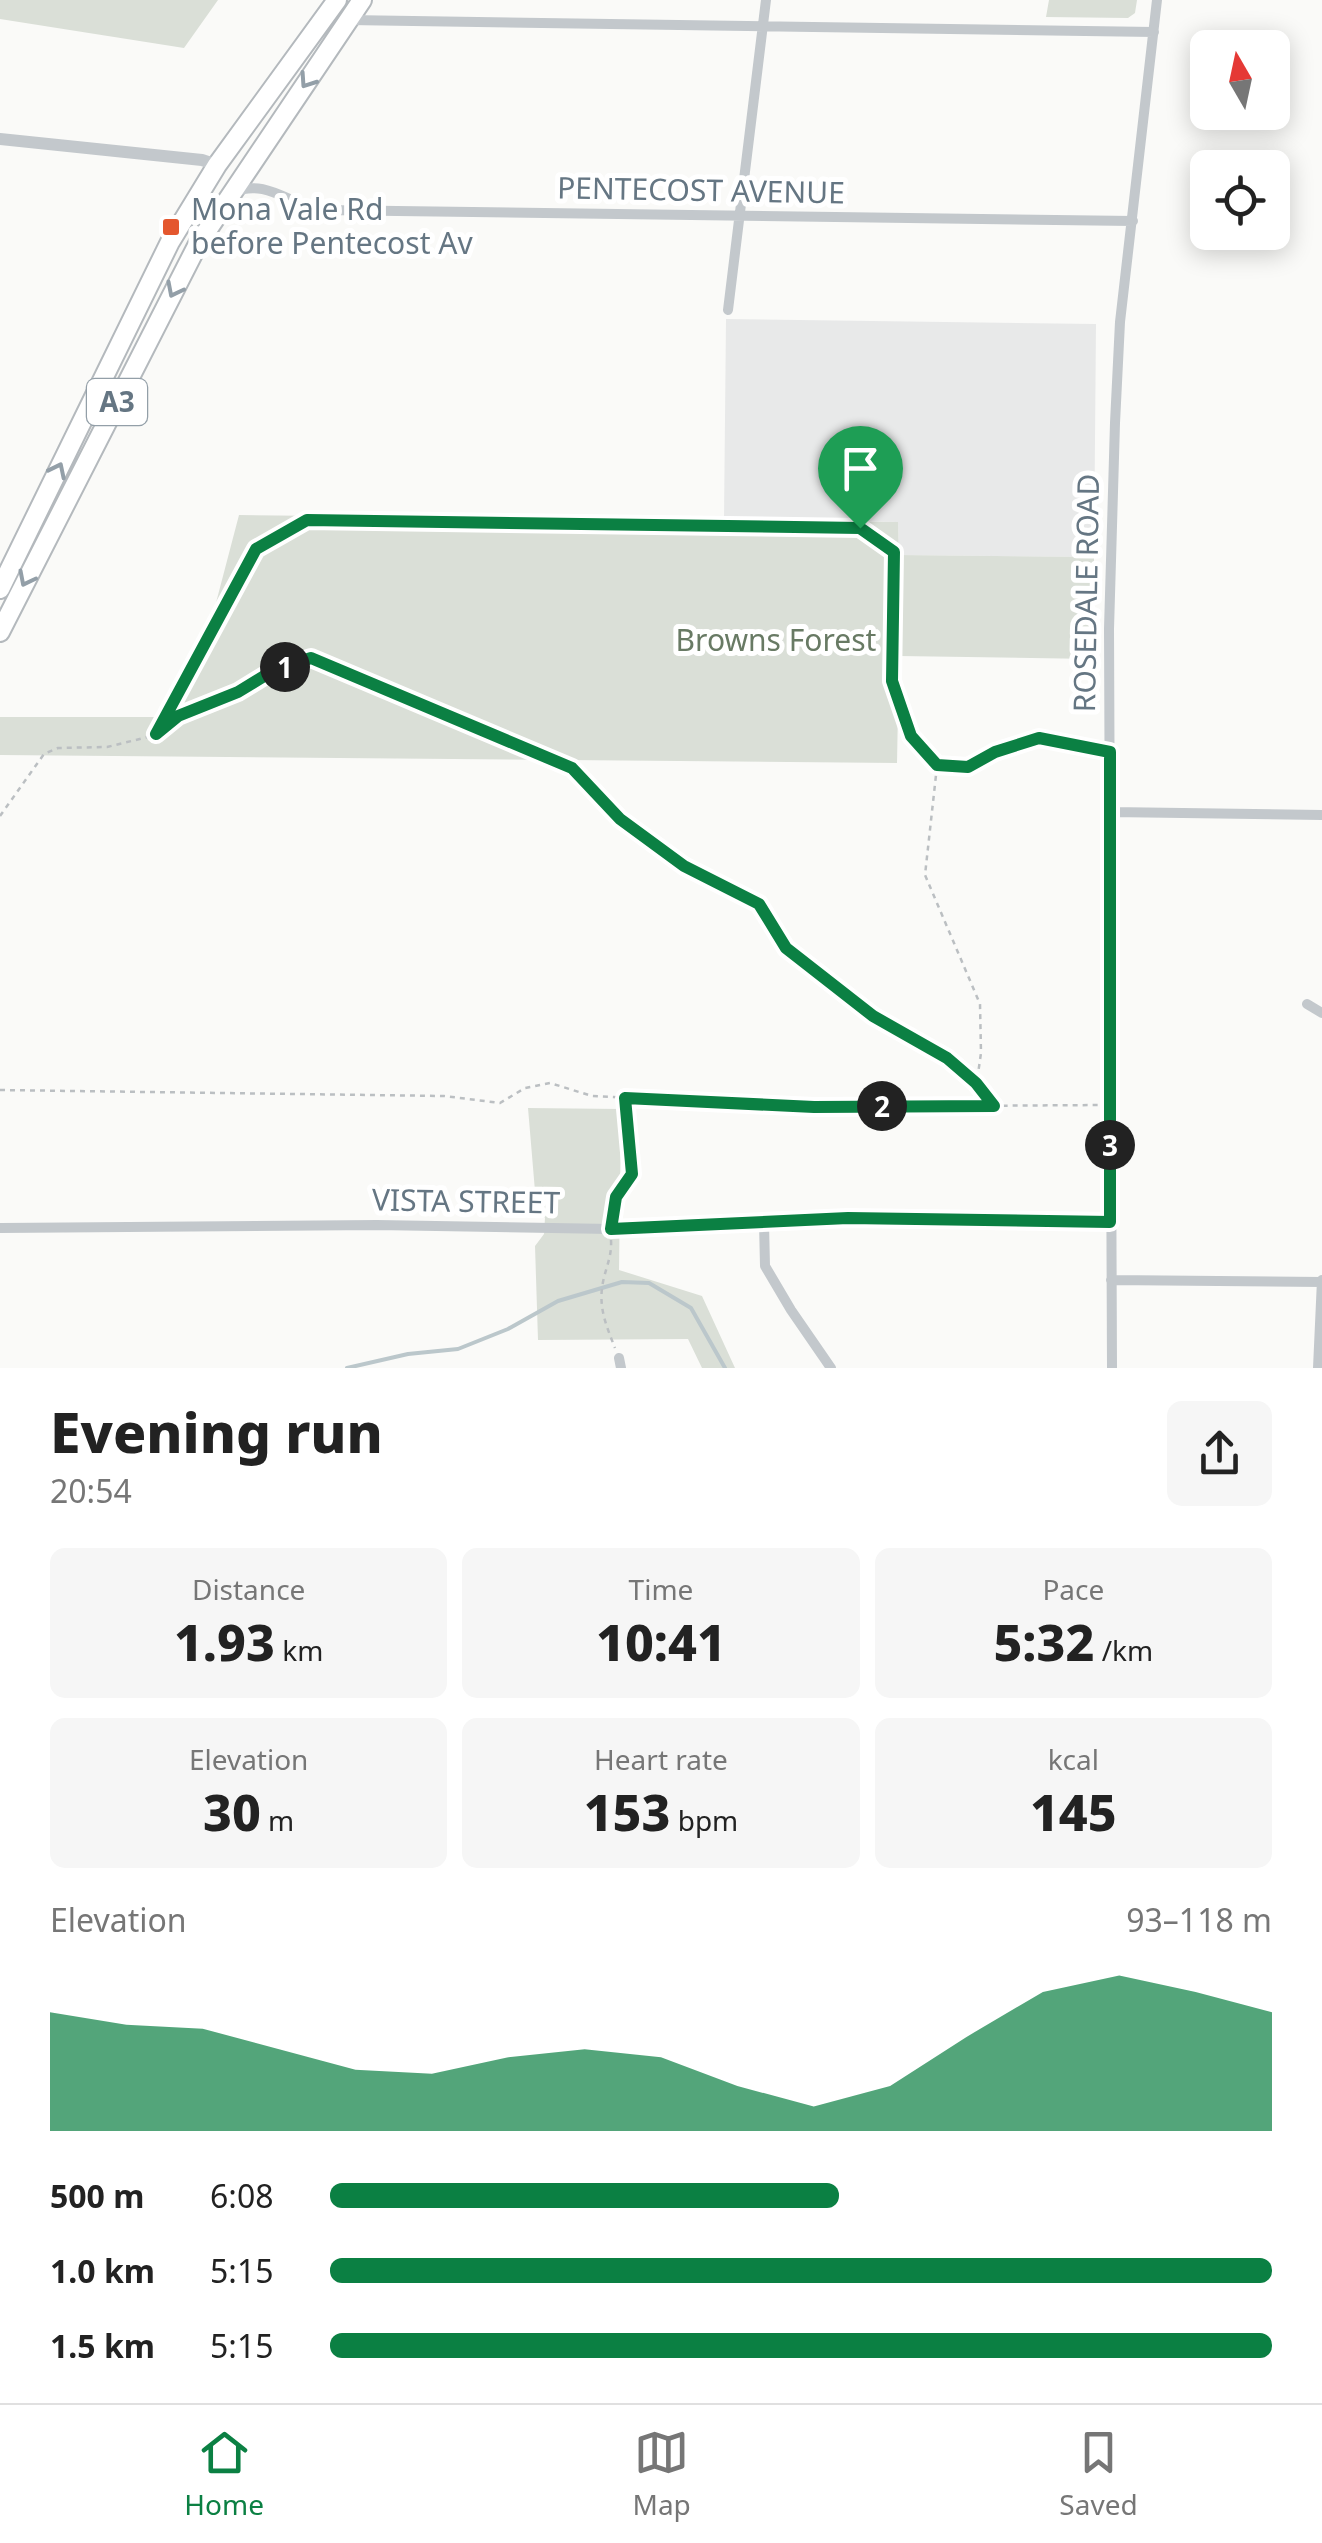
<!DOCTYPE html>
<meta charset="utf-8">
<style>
body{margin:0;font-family:"Noto Sans",sans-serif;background:#f6f6f6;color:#222;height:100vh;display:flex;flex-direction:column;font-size:38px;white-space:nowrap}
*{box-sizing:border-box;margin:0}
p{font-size:32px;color:#767676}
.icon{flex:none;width:55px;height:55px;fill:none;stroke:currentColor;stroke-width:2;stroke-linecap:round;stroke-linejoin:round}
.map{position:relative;height:1368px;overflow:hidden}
.sheet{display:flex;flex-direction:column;background:#fff;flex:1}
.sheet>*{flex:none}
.needle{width:65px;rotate:351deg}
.controls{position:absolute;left:1190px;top:30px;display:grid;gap:20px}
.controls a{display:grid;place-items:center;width:100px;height:100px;border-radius:15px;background:#fff;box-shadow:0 5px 25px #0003;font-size:50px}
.pin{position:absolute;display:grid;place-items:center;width:85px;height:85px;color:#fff;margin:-102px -42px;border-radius:50% 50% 50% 0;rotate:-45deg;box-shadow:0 0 10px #0007}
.pin .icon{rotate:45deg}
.km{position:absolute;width:50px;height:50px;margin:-25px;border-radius:50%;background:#222;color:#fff;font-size:28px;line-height:50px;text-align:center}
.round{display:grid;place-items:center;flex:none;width:105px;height:105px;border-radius:15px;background:#f6f6f6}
.headline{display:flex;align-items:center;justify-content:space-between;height:170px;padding:0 50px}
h1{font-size:55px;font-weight:800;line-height:75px}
.stats{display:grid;grid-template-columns:repeat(3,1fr);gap:15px;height:170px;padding:10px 50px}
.stats div{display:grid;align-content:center;border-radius:15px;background:#f6f6f6;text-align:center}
.stats b{font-size:50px;font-weight:800}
.stats small{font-size:28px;font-weight:400}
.stats p{font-size:28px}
.chart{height:280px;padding:20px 50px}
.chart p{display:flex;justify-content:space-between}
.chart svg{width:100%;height:180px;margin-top:10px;fill:#0b8043;opacity:.7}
ul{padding:0 50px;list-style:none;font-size:32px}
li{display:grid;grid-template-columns:160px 120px 1fr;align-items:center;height:75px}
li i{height:25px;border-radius:12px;background:#0b8043}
.menu{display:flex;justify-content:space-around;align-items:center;height:140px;border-top:2px solid #e0e0e0;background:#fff;font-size:28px;color:#767676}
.menu a{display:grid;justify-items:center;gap:5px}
.menu .current{color:#0b8043}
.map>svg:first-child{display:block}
.built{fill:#e8e9e9}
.green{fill:#dadfd7}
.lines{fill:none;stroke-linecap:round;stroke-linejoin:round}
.stream{stroke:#bbc7cb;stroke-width:4}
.trunk-casing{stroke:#b4b9bd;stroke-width:22}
.path{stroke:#bbbfc2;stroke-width:2.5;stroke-dasharray:5 5;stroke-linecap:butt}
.minor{stroke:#c3c8cc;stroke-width:10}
.tertiary{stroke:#c3c8cc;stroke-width:12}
.trunk{stroke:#fff;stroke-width:18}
.oneway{stroke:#939fa8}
.route-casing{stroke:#fff;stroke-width:20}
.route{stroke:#0b8043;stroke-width:12}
.poi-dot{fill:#e4572e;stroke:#fff;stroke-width:4}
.labels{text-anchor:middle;stroke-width:10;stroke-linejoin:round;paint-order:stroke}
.shield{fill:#fff;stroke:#939fa8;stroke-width:2.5}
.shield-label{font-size:28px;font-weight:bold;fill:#657683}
.street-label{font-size:30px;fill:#657683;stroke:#fff}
.poi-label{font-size:30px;fill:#657683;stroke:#fff;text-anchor:start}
.park-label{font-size:30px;fill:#687a64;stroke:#fff}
</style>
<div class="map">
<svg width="1322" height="1368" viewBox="0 0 1322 1368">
<rect width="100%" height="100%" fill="#fafaf8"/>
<path class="built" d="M 726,319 L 1096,324 L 1094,557 L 899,555 L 898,522 L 724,519 Z"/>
<path class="green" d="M 0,0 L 218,0 L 184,48 L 0,19 Z
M 1049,0 L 1137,0 L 1135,13 L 1128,18 L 1046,17 Z
M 239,515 L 898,522 L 899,555 L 1094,557 L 1093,659 L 899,656 L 897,763 L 0,755 L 0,717 L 158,717 L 212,618 Z
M 528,1108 L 621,1109 L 619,1270 L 702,1296 L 735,1368 L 702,1368 L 688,1339 L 538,1340 L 535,1246 L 544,1234 L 545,1218 L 536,1203 Z"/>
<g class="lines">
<path class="stream" d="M 347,1368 L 408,1354 L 458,1349 L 508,1329 L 558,1301 L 622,1282 L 649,1283 L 691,1308 L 725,1368"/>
<g class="trunk-casing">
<path id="trunk" d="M 0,589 L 170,242 L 217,165 L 337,0
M 0,632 L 198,244 L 362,0"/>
</g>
<path class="path" d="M 156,735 L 256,549 L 307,520 L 860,528 L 894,552 L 892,681 L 911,735 L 937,765 L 969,767 L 995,752 L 1039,738 L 1097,749
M 937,766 L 925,875 L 980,1004 L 981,1053 L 977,1081
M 0,816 L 44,754 L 58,748 L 107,747 L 156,735 L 178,716 L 238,692 L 274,670 L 311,658 L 572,768 L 619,819 L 684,866 L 759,904 L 786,948 L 873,1015 L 947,1059 L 976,1083 L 993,1106
M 0,1090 L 444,1096 L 500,1103 L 525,1088 L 550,1083 L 592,1096 L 814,1107 L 1101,1105
M 613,1217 L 616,1197 L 632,1174 L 625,1101
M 611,1240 C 612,1256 606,1267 603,1282 C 598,1307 606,1325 615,1348"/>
<path class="minor" d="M 348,20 L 1154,32
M 235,192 C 265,178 292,206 322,210 L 1133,221
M 728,310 L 766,0
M 1111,812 L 1322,815
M 1307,1004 L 1322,1013
M 764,1223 L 765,1266 L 791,1310 L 831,1368
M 0,1228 L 377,1225 L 611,1229 L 848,1219 L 1110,1222
M 1111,1280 L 1322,1282
M 619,1358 L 621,1368
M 1112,1368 L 1109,629 L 1115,423 L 1120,322 L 1157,0
M 1318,1368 L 1322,1280"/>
<path class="tertiary" d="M 0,139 L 202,160 L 217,165"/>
<use href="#trunk" class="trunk"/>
</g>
<defs><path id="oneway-chevron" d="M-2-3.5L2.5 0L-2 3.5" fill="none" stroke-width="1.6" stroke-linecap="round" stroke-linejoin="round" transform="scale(2.5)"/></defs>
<g class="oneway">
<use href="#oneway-chevron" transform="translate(307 81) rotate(124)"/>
<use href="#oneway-chevron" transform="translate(174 290) rotate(117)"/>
<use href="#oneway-chevron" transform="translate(58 470) rotate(-64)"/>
<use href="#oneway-chevron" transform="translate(26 579) rotate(117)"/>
</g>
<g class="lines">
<g class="route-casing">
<path id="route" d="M 307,520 L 860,528 L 894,552 L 892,681 L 911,736 L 937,765 L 968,767 L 995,752 L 1039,738 L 1110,752 L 1110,1222 L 848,1218 L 611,1229 L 616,1197 L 632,1174 L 625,1098 L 814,1107 L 994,1106 L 976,1083 L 947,1058 L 873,1016 L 786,948 L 759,904 L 684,866 L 620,819 L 572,768 L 311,658 L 274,670 L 238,692 L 178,716 L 156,734 L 256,549 Z"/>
</g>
<use href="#route" class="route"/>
</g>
<rect class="poi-dot" x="161" y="217" width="20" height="20" rx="5"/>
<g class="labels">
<rect class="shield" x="87" y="379" width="60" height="46" rx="8"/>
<g class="shield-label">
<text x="117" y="412">A3</text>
</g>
<g class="street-label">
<text transform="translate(701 191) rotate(1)" y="10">PENTECOST AVENUE</text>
<text transform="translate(1087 593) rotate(-89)" y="10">ROSEDALE ROAD</text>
<text transform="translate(466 1202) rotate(1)" y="10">VISTA STREET</text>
</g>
<g class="poi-label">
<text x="191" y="220">Mona Vale Rd<tspan x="191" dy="34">before Pentecost Av</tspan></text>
</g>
<g class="park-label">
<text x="776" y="651">Browns Forest</text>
</g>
</g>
</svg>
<div class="controls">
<a><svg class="needle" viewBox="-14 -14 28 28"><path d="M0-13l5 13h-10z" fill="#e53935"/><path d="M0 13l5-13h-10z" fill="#767676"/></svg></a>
<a><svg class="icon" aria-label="locate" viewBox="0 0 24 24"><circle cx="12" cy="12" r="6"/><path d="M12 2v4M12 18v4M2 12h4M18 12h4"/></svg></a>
</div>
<div class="pin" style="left:860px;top:528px;background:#1e9e55"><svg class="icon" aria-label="arrive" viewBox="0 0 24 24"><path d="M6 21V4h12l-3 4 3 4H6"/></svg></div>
<b class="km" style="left:285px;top:667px">1</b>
<b class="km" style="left:882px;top:1106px">2</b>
<b class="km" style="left:1110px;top:1145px">3</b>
</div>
<section class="sheet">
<div class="headline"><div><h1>Evening run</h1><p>20:54</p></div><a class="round"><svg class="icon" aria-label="share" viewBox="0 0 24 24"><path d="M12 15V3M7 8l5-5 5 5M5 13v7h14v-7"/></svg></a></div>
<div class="stats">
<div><p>Distance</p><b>1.93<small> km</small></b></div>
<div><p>Time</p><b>10:41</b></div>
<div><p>Pace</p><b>5:32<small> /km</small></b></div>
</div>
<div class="stats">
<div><p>Elevation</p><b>30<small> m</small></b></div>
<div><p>Heart rate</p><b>153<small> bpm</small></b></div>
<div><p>kcal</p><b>145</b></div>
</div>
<div class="chart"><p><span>Elevation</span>93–118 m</p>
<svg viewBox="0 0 160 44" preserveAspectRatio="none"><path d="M0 44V15L10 18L20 19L30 24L40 29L50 30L60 26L70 24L80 26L90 33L100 38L110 33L120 21L130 10L140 6L150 10L160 15V44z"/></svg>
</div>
<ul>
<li><b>500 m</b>6:08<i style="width:54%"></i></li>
<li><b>1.0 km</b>5:15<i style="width:100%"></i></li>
<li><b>1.5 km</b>5:15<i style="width:100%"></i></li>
</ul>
</section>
<nav class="menu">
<a class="current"><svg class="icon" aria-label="home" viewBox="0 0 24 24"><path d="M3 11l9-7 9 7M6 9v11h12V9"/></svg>Home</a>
<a><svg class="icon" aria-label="map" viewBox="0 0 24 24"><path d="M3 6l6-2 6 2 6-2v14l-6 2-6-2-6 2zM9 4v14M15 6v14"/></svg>Map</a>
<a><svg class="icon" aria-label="saved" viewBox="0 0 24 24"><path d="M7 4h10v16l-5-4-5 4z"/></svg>Saved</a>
</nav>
